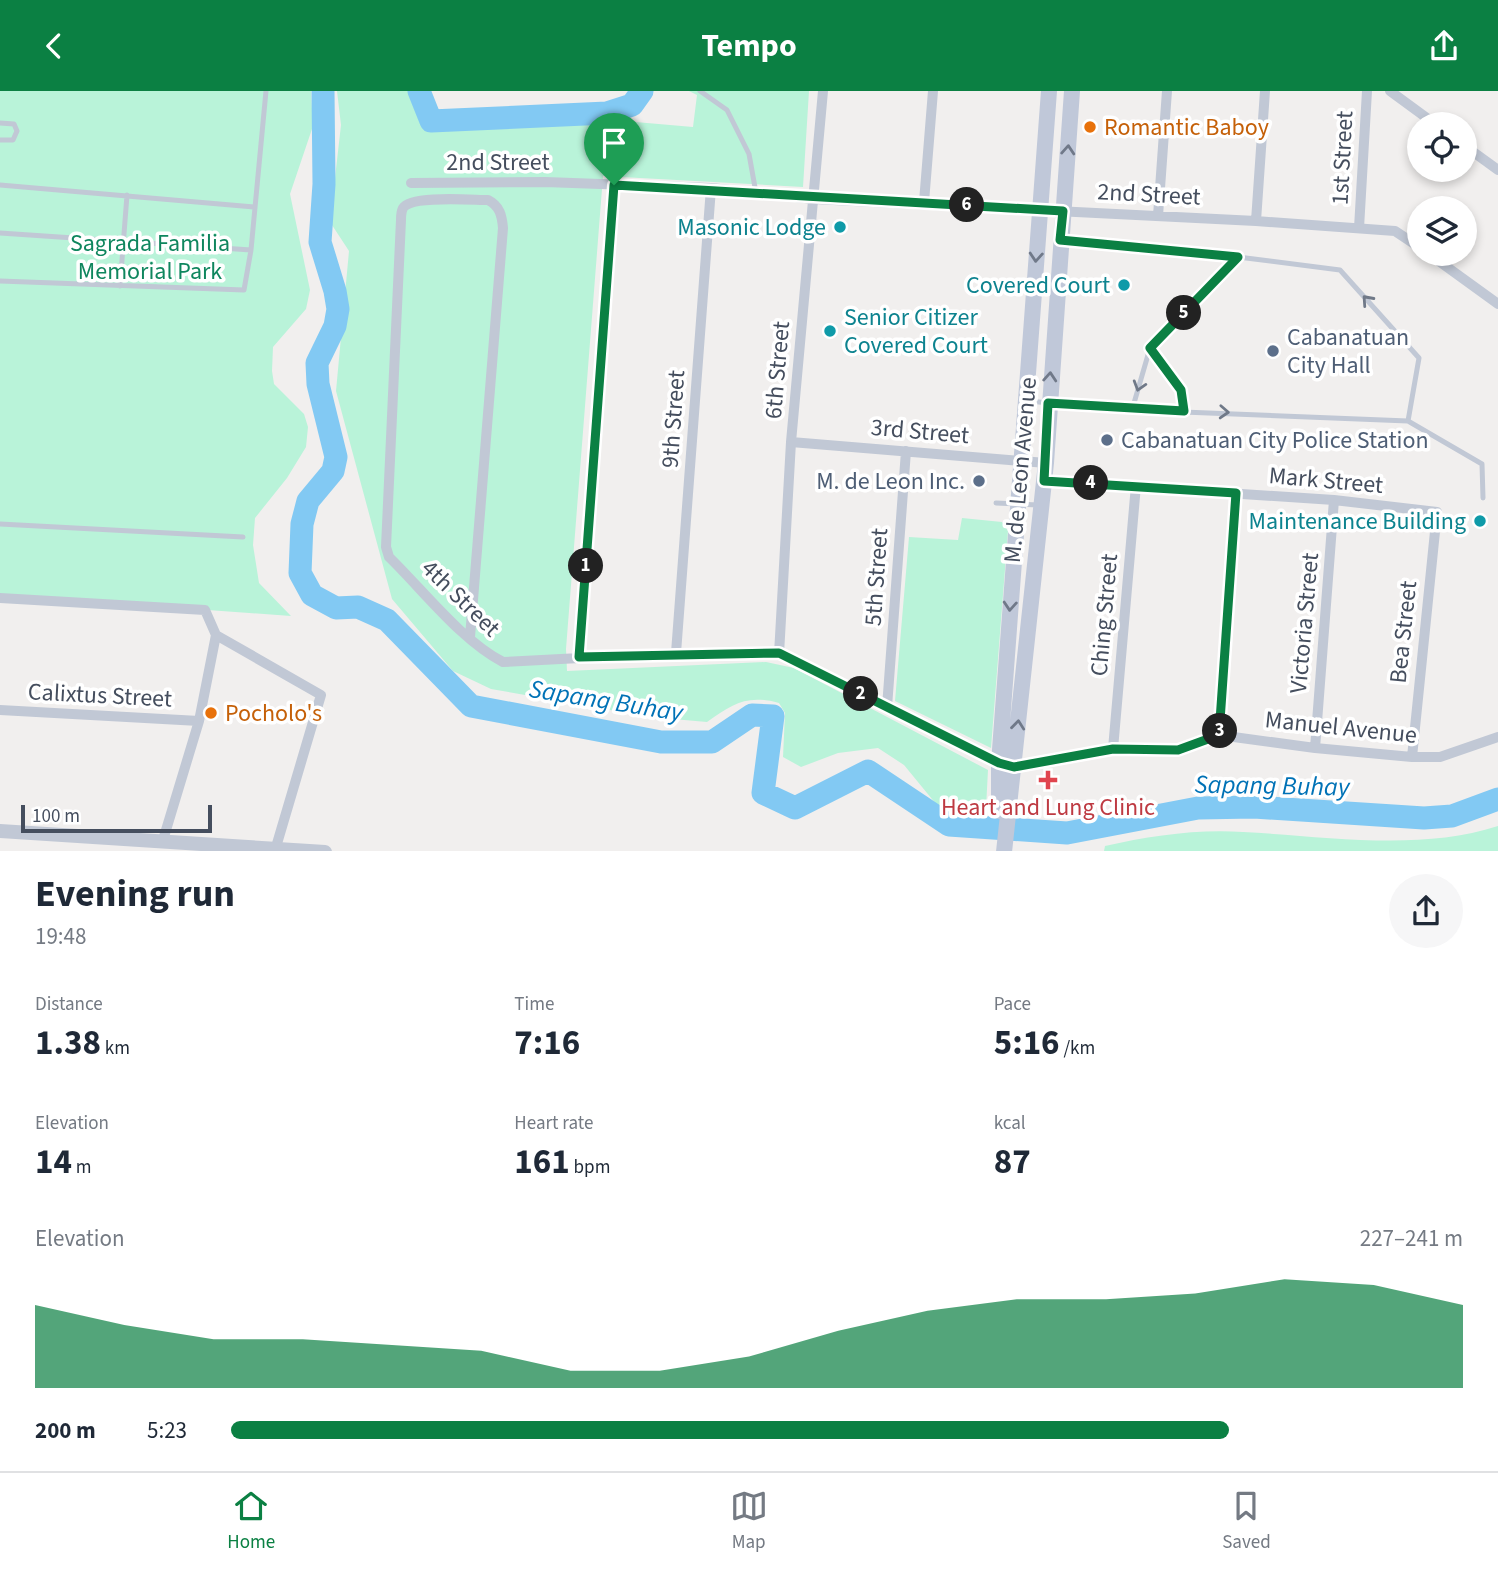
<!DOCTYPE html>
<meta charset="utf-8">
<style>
body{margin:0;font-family:"Source Sans 3",sans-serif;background:#f6f6f7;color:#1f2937;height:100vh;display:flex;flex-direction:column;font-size:26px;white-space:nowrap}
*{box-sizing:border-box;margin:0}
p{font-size:23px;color:#747a83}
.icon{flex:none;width:38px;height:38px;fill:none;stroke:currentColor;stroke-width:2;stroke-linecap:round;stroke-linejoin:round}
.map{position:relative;height:760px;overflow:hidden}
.sheet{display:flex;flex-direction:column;background:#fff;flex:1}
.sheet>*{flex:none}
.buttons{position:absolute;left:1407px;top:21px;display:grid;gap:14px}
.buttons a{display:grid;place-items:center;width:70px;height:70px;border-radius:50%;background:#fff;box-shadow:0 4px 10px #0003;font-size:35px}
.scale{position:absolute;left:21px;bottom:18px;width:191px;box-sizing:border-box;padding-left:7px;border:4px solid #454e5e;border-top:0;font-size:19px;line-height:24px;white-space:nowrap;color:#454e5e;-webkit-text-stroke:5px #fff;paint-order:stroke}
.pin{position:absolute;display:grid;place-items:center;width:60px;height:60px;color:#fff;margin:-72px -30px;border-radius:50% 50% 50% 0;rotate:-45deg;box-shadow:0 0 7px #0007}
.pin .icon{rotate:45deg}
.km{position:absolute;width:35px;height:35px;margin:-18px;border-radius:50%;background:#222;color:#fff;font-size:19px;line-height:35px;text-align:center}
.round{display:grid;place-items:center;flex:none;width:74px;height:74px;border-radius:37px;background:#f6f6f7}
.head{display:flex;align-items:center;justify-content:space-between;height:119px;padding:0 35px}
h1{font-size:38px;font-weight:700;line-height:52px}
.metrics{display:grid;grid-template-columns:repeat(3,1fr);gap:10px;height:119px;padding:7px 35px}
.metrics div{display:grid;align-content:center}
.metrics b{font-size:35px;font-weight:700}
.metrics small{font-size:19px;font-weight:400}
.metrics p{font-size:19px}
.chart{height:196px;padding:14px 35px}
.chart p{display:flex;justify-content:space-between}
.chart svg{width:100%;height:126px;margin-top:7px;fill:#0b8043;opacity:.7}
ul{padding:0 35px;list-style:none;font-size:23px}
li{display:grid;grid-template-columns:112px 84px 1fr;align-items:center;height:52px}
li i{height:18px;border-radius:9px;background:#0b8043}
header{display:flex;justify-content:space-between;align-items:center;height:91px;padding:0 35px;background:#0b8043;color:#fff;font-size:32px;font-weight:700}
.dock{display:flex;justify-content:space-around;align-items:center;height:98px;border-top:2px solid #e0e1e3;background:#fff;font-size:19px;color:#747a83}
.dock a{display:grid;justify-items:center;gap:4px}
.dock .selected{color:#0b8043}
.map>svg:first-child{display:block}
.green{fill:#b9f3d9}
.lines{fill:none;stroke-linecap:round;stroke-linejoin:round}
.river{stroke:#82c9f3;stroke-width:23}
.service{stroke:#c1c8d5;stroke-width:5}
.minor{stroke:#c1c8d5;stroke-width:10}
.tertiary{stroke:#c1c8d5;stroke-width:14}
.secondary{stroke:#c0c8d9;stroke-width:16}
.oneway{stroke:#707989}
.oneway2{stroke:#707988}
.route-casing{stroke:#fff;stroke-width:14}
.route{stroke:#0b8043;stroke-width:9}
.food-dot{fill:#e8710a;stroke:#fff;stroke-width:2.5}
.culture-dot{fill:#0f9aa8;stroke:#fff;stroke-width:2.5}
.service-dot{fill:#5c6f8a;stroke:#fff;stroke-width:2.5}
.health-dot{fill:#e0444e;stroke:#fff;stroke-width:2.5}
.labels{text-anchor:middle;stroke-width:7;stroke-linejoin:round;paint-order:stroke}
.food-label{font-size:24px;fill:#c56008;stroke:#fff;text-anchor:start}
.street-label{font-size:24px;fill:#454e5e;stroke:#fff}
.culture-label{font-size:24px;fill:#0d838f;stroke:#fff;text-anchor:end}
.park-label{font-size:24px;fill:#0f865e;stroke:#fff}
.service-label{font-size:24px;fill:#4e5e75;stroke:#fff;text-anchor:start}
.health-label{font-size:24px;fill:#be3a42;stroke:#fff}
.water-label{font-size:26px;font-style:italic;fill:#0072b6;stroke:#fff}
</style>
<header><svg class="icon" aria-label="back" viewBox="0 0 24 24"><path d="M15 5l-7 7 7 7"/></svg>Tempo<svg class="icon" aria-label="share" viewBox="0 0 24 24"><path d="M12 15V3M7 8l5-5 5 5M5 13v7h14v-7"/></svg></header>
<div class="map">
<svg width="1498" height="761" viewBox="0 0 1498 761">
<rect width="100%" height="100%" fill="#f1efee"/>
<path class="green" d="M 0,0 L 311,0 L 313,35 L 290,103 L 310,199 L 306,218 L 273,256 L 272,280 L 274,293 L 304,323 L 308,336 L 306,356 L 287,387 L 255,427 L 253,454 L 259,492 L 291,525 L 0,504 Z
M 337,0 L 410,0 L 425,38 L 601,28 L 693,36 L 697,4 L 689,0 L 809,0 L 803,96 L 603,85 L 566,558 L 567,580 L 766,571 L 794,577 L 988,679 L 985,736 L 950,730 L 904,674 L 878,657 L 838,662 L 801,676 L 783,666 L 785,622 L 779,612 C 747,603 732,613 707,631 L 650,626 L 491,598 L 453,580 L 392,508 L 336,300 L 349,160 L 330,131 L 341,34 Z
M 962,427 L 1002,431 L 1008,440 L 991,657 L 895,610 L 909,446 L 958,449 Z
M 1498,735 L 1498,760 L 1104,760 L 1105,755 C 1150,745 1196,738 1243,741 C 1326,745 1418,761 1498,735 Z"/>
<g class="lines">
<path class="river" d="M 323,0 L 324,93 L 320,151 L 335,200 L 338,218 L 335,235 L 317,272 L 318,293 L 336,366 L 333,380 L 308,410 L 302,433 L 300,482 L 312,504 L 336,517 L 358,516 L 387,529 L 471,615 L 661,651 L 712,651 L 752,624 L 773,625 L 763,702 L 795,717 L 868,680 L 949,734 L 1067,742 L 1198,717 L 1254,716 L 1424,727 L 1452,725 L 1498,708
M 419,0 L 431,30 L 607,22 L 632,14 L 642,0"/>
<path class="service" d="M 700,0 L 727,19 L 749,63 L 756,102
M 0,32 L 14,33 L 17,40 L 13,49 L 0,49
M 0,94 L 254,116
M 0,142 L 251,159
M 1065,149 L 1238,166 L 1340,179 L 1419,267 L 1408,330
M 0,190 L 244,199 L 251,159 L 266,0
M 120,195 L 127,104
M 1150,257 L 1181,299 L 1184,320
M 1027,310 L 1132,319 L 1408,330 L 1482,373 L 1483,407
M 1132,319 L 1150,257 L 1238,166
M 996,412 L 1038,414
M 0,433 L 243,446"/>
<path class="minor" d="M 1390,0 L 1435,33
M 1465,55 L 1498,79
M 411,92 L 545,91 L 711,97 L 814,108 L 1256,130 L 1395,140 L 1419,156
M 924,111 L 933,0
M 1158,125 L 1167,0
M 1256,130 L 1265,0
M 1359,137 L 1367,0
M 1429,163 L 1498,213
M 791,351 L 1046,372
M 1044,390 L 1334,409 L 1437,421 L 1412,666
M 0,507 L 205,519 L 216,544 L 321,604 L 276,756
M 470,546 L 503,137 C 502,125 500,115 488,109 C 472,109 411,104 403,117 C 401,121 401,125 401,129 L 386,456 L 389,466 C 423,499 461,549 503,571 L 676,562 L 779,563 L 999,672 L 1014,676 L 1113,658 L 1178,659 L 1219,644 L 1315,657 L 1412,666 L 1440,666 L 1498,646
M 676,562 L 711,97
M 779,563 L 791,351 L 823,0
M 579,566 L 614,94
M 887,616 L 906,360
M 0,619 L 199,630
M 1219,644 L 1236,402
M 1315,657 L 1334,409
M 1113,658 L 1136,394
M 163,749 L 199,630 L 216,544"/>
<path class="tertiary" d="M 0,740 L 325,761"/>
<path class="secondary" d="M 999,720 L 999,672 L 1049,0
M 1004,761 L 1046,372 L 1072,0"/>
</g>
<defs><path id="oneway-chevron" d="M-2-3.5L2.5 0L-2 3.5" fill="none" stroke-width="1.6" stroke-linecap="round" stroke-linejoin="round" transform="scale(1.75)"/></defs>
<g class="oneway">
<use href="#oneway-chevron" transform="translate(1068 59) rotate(-86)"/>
<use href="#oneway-chevron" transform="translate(1036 166) rotate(94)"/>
<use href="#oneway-chevron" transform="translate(1050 286) rotate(-86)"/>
<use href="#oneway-chevron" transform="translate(1010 515) rotate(94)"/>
<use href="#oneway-chevron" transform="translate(1018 634) rotate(-84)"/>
</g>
<g class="oneway2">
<use href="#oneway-chevron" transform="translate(1367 209) rotate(-132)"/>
<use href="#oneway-chevron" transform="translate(1139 295) rotate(107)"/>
<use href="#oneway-chevron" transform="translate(1224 321) rotate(3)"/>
</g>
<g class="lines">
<g class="route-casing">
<path id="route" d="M 614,94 L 1063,120 L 1060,149 L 1238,166 L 1150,257 L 1181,299 L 1184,320 L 1048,312 L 1044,390 L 1236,402 L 1219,644 L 1178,659 L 1113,658 L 1014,676 L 999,672 L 779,562 L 579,566 Z"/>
</g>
<use href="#route" class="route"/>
</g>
<g class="food-dot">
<circle cx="1090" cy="36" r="7"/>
<circle cx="211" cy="622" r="7"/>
</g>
<g class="culture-dot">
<circle cx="840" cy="136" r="7"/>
<circle cx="1124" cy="194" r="7"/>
<circle cx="830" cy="240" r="7"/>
<circle cx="1480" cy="430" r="7"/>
</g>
<g class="service-dot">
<circle cx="1273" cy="260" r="7"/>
<circle cx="1107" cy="349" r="7"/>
<circle cx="979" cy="390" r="7"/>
</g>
<path class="health-dot" d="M1044.5 678.5h7v7h7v7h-7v7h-7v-7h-7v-7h7z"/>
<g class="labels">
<g class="food-label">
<text x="1104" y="44">Romantic Baboy</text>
<text x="225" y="630">Pocholo's</text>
</g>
<g class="street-label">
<text transform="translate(1342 67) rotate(-87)" y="8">1st Street</text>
<text x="498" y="79">2nd Street</text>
<text transform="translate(1149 103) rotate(3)" y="8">2nd Street</text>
<text transform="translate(777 279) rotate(-85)" y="8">6th Street</text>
<text transform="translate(673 328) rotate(-86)" y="8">9th Street</text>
<text transform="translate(920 340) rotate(5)" y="8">3rd Street</text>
<text transform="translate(1020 379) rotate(-85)" y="8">M. de Leon Avenue</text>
<text transform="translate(1326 389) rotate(5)" y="8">Mark Street</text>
<text transform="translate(876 486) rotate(-86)" y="8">5th Street</text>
<text transform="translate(461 507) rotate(44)" y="8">4th Street</text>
<text transform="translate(1104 524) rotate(-85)" y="8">Ching Street</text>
<text transform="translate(1304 532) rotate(-85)" y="8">Victoria Street</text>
<text transform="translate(1403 541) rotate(-84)" y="8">Bea Street</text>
<text transform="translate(100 604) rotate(3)" y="8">Calixtus Street</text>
<text transform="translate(1341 636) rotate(6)" y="8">Manuel Avenue</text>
</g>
<g class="culture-label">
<text x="826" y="144">Masonic Lodge</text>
<text x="1110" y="202">Covered Court</text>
<text x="844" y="234" text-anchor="start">Senior Citizer<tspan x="844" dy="28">Covered Court</tspan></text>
<text x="1466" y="438">Maintenance Building</text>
</g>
<g class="park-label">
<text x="150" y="160">Sagrada Familia<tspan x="150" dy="28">Memorial Park</tspan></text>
</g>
<g class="service-label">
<text x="1287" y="254">Cabanatuan<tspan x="1287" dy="28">City Hall</tspan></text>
<text x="1121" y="357">Cabanatuan City Police Station</text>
<text x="965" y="398" text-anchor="end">M. de Leon Inc.</text>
</g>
<g class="health-label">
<text x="1048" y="724">Heart and Lung Clinic</text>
</g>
<g class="water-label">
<text transform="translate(606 609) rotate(9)" y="9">Sapang Buhay</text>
<text transform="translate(1272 694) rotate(1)" y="9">Sapang Buhay</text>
</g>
</g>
</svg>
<div class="buttons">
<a><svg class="icon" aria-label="locate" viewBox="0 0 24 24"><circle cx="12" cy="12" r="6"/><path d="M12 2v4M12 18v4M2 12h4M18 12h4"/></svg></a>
<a><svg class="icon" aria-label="layers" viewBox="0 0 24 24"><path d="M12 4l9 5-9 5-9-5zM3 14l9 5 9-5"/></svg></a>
</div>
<div class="scale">100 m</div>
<div class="pin" style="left:614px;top:94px;background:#1e9e55"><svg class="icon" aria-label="arrive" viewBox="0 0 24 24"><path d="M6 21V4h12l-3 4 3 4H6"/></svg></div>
<b class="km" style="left:586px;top:475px">1</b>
<b class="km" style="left:861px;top:603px">2</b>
<b class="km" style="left:1220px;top:640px">3</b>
<b class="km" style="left:1091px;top:392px">4</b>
<b class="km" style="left:1184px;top:222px">5</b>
<b class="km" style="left:967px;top:114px">6</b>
</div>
<section class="sheet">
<div class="head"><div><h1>Evening run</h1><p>19:48</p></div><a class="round"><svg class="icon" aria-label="share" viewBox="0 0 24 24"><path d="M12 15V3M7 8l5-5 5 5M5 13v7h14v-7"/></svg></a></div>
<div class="metrics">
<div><p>Distance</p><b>1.38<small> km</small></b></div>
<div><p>Time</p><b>7:16</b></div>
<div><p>Pace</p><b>5:16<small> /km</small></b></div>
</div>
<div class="metrics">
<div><p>Elevation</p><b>14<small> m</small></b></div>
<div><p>Heart rate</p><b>161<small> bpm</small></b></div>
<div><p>kcal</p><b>87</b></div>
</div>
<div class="chart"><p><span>Elevation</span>227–241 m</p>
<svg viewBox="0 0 160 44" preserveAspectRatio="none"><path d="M0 44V15L10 22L20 27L30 27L40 29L50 31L60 38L70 38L80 33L90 24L100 17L110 13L120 13L130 11L140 6L150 8L160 15V44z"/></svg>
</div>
<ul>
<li><b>200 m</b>5:23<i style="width:81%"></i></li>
</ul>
</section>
<nav class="dock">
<a class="selected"><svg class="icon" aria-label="home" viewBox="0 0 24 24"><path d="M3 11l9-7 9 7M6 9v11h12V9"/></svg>Home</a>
<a><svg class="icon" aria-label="map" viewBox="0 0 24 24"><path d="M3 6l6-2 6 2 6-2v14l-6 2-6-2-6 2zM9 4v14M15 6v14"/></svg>Map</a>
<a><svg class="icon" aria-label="saved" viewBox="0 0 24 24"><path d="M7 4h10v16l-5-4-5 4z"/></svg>Saved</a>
</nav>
